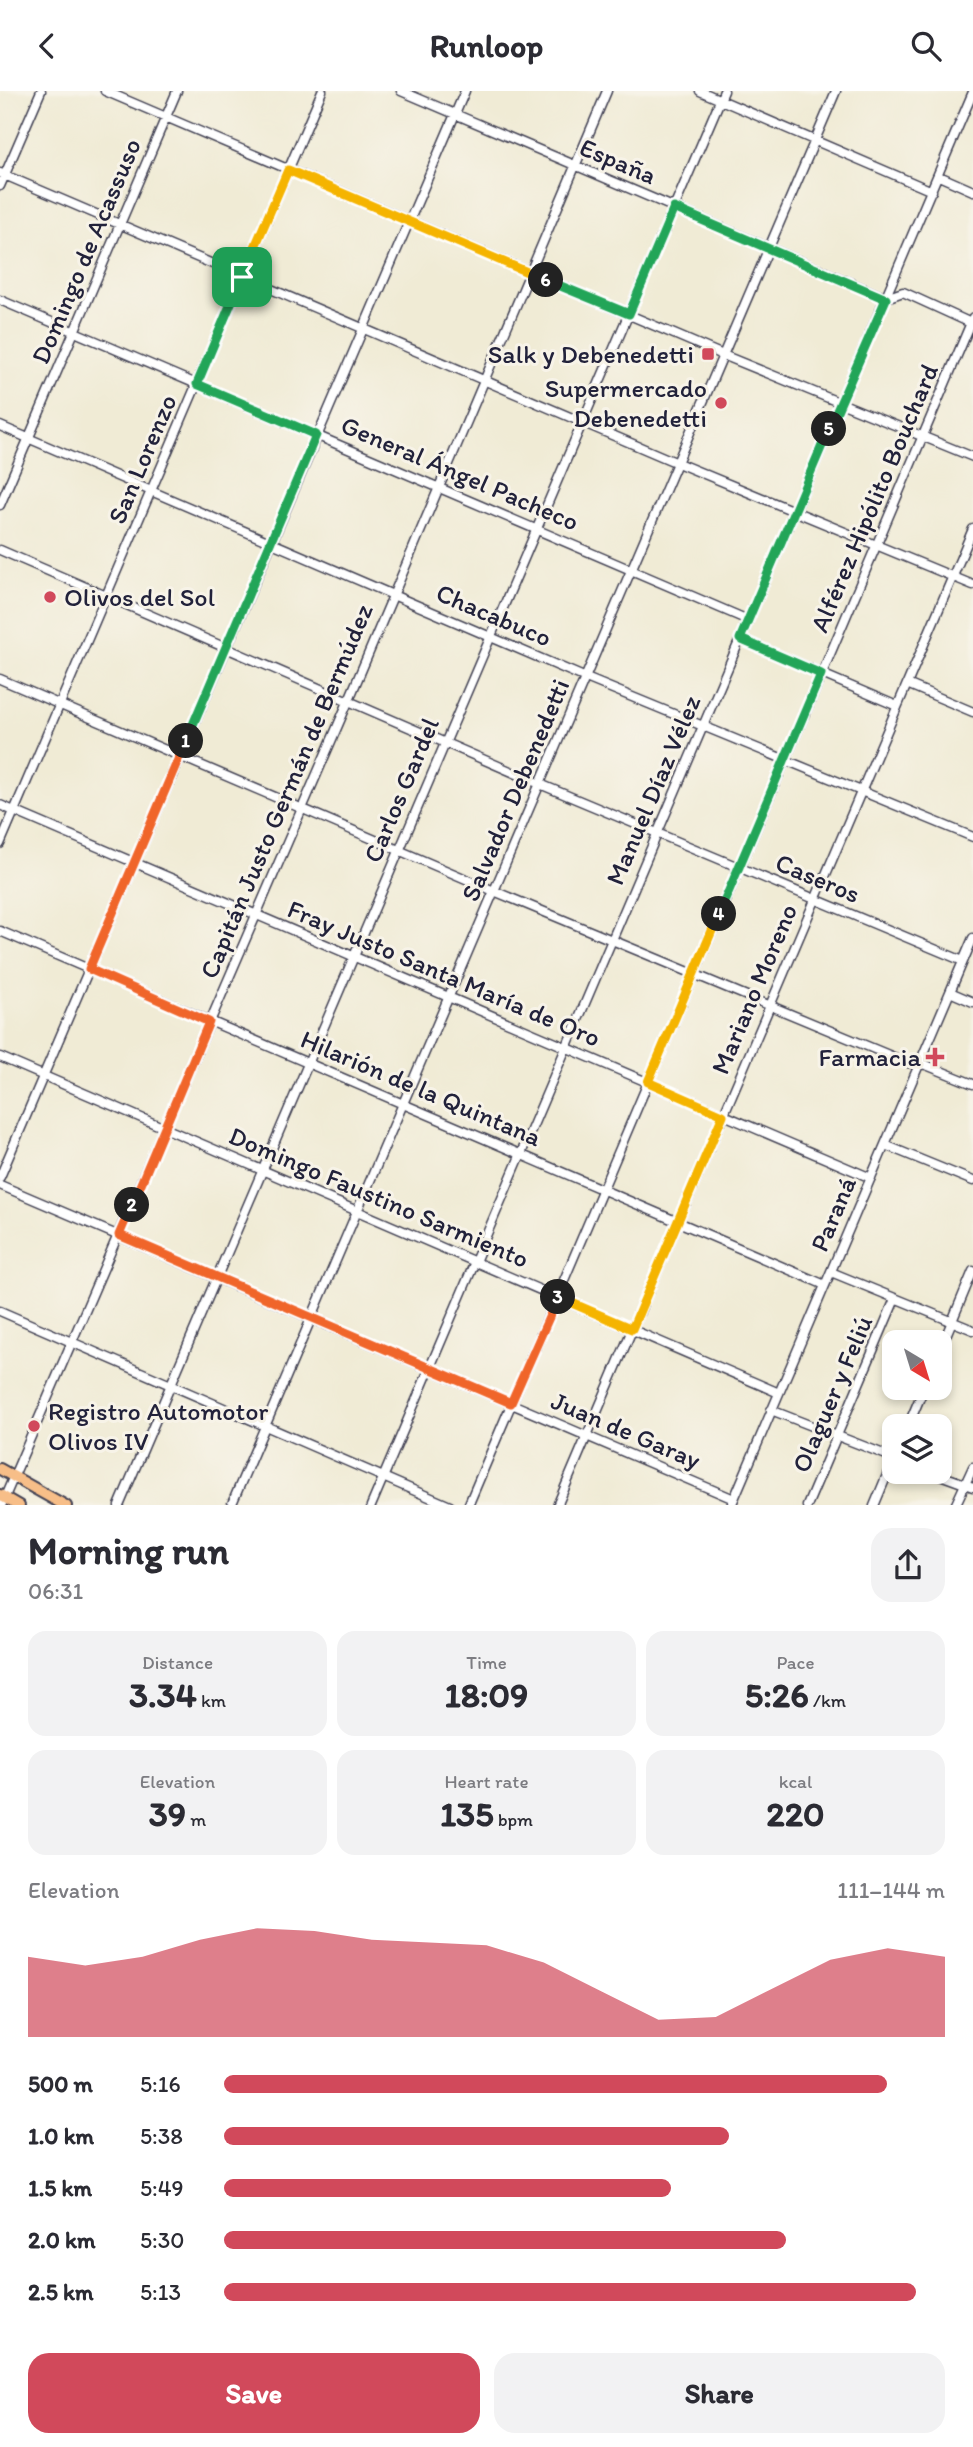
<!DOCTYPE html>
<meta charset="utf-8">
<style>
body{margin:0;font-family:Itim,sans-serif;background:#f2f2f3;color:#2b2b33;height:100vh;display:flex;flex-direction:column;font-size:26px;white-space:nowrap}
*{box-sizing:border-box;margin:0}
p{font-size:23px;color:#7c7c81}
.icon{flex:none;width:38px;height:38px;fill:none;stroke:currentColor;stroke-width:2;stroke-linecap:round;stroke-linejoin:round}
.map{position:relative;height:1414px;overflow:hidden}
.panel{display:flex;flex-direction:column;background:#fff;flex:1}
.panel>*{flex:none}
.needle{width:46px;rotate:142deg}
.fabs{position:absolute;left:882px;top:1239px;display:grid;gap:14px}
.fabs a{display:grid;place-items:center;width:70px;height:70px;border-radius:14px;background:#fff;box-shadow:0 4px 10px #0003;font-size:35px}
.pin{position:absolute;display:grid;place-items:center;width:60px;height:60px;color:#fff;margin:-30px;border-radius:14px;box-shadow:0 4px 10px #0006}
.km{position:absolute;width:35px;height:35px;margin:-18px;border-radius:50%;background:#222;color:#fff;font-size:19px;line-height:35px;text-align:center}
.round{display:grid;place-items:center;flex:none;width:74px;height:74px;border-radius:21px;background:#f2f2f3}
.summary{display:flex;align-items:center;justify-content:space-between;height:119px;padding:0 28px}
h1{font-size:38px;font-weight:700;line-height:52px}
.metrics{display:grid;grid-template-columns:repeat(3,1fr);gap:10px;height:119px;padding:7px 28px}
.metrics div{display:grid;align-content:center;border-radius:18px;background:#f2f2f3;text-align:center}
.metrics b{font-size:35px;font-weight:700}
.metrics small{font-size:19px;font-weight:400}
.metrics p{font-size:19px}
.chart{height:196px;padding:14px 28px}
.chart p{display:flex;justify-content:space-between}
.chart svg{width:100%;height:126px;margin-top:7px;fill:#d1495b;opacity:.7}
.action{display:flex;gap:14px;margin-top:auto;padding:14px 28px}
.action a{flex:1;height:80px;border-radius:21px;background:#d1495b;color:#fff;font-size:28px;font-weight:700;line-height:80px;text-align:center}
.action a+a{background:#f2f2f3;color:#2b2b33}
ul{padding:0 28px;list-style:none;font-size:23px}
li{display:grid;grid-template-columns:112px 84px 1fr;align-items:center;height:52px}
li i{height:18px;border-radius:9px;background:#d1495b}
header{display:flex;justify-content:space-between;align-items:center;height:91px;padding:0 28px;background:#fff;font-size:32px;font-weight:700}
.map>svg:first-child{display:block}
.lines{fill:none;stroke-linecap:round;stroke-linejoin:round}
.minor-casing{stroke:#414052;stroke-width:11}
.major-casing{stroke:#414052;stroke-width:14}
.minor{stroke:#fff;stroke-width:8}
.major{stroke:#f7be88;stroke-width:10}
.split-1-casing{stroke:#fff;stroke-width:14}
.split-2-casing{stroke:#fff;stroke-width:14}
.split-3-casing{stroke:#fff;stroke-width:14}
.split-4-casing{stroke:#fff;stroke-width:14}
.split-5-casing{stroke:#fff;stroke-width:14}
.split-6-casing{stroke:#fff;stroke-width:14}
.split-7-casing{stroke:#fff;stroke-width:14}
.split-1{stroke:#22a559;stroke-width:9}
.split-2{stroke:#f0652b;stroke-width:9}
.split-3{stroke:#f0652b;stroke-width:9}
.split-4{stroke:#f5b400;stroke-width:9}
.split-5{stroke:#22a559;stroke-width:9}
.split-6{stroke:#22a559;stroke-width:9}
.split-7{stroke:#f5b400;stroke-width:9}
.poi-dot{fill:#d1495b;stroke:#f7f3e8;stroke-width:2.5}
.labels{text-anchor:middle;stroke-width:6;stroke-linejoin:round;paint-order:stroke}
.street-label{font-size:26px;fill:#22223b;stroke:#f7f3e8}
.poi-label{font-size:26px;fill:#22223b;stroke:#f7f3e8;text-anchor:end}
</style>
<header><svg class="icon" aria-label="back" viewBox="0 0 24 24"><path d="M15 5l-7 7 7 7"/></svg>Runloop<svg class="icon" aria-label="search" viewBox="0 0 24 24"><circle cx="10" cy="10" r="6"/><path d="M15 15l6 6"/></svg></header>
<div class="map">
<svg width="973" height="1415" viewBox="0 0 973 1415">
<rect width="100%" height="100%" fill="#f7f3e8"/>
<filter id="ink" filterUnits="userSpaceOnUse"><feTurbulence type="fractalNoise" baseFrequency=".0143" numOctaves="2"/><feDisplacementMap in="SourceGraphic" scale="14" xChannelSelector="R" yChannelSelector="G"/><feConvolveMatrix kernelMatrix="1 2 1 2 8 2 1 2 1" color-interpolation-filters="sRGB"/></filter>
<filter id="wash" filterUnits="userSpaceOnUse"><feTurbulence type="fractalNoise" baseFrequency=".00686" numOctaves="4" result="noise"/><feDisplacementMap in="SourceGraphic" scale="28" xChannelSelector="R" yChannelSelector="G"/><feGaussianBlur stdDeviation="1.57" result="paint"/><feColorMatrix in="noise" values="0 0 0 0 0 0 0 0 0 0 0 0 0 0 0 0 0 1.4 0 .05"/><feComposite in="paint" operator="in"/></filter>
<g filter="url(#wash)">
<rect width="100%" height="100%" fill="#f0ebd5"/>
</g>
<g filter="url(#ink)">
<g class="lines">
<g class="minor-casing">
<path id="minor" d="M 105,0 L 723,264 L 973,366
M 401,0 L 886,207 L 903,201 L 973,233
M 700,0 L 932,100
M 0,82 L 668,368 L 973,494
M 939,85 L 973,100
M 0,95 L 41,0
M 0,209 L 748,529
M 0,335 L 586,587 L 973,746
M 0,414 L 177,0
M 0,459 L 547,696 L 963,870
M 740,548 L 897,615
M 0,588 L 494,800 L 908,972 L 926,974 L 973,993
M 907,593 L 973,621
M 0,714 L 871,1087
M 0,753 L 322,0
M 0,840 L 825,1194
M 950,901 L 973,911
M 0,966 L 779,1302
M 885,1054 L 973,1090
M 0,1086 L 465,0
M 0,1094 L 734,1408
M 831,1181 L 973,1239
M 0,1220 L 450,1415
M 940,1259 L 973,1180
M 771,1319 L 894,1367 L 874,1415
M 908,1335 L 924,1297
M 932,1381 L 973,1396
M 1,1415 L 348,611 L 607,0
M 119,1415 L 724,0
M 231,1415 L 836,0
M 371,1415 L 973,1
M 468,1415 L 973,227
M 557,1415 L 973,438
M 731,1415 L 973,847
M 807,1415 L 895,1208
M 955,1415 L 973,1376"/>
</g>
<g class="major-casing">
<path id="major" d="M 0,1378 L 66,1415
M 0,1404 L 19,1415"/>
</g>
<use href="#minor" class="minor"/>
<use href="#major" class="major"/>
</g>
</g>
<g class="lines" filter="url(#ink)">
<g class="split-1-casing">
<path id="split-1" d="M 186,650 L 316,344 L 197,293 L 242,186"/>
</g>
<g class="split-2-casing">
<path id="split-2" d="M 132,1114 L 209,931 L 89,878 L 186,650"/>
</g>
<g class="split-3-casing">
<path id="split-3" d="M 132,1114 L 119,1144 L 511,1312 L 558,1206"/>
</g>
<g class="split-4-casing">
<path id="split-4" d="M 558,1206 L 632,1238 L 723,1024 L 648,991 L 719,823"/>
</g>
<g class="split-5-casing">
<path id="split-5" d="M 719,823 L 821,583 L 740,548 L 829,338"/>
</g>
<g class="split-6-casing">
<path id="split-6" d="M 546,189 L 629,223 L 674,117 L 886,208 L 829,338"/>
</g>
<g class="split-7-casing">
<path id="split-7" d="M 242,186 L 288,79 L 546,189"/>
</g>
<use href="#split-1" class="split-1"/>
<use href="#split-2" class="split-2"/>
<use href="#split-3" class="split-3"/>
<use href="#split-4" class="split-4"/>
<use href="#split-5" class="split-5"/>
<use href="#split-6" class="split-6"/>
<use href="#split-7" class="split-7"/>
</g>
<g class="poi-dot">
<rect x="701" y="256" width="14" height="14" rx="3.5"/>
<circle cx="721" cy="312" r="7"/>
<circle cx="50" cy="506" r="7"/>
<path d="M931.5 955.5h7v7h7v7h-7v7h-7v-7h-7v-7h7z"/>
<circle cx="34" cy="1335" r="7"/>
</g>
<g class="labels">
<g class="street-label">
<text transform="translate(618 70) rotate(23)" y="9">España</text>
<text transform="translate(86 160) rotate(-67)" y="9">Domingo de Acassuso</text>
<text transform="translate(142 368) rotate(-67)" y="9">San Lorenzo</text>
<text transform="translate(460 382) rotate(23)" y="9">General Ángel Pacheco</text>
<text transform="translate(874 407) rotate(-67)" y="9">Alférez Hipólito Bouchard</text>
<text transform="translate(494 524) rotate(23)" y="9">Chacabuco</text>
<text transform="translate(401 699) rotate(-67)" y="9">Carlos Gardel</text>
<text transform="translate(515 699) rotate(-67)" y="9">Salvador Debenedetti</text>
<text transform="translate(653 699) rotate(-67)" y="9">Manuel Díaz Vélez</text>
<text transform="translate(286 700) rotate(-67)" y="9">Capitán Justo Germán de Bermúdez</text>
<text transform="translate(818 787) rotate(23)" y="9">Caseros</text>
<text transform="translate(444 882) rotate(23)" y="9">Fray Justo Santa María de Oro</text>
<text transform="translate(754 898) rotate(-67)" y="9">Mariano Moreno</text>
<text transform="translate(421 997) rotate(23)" y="9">Hilarión de la Quintana</text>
<text transform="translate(379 1106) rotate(23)" y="9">Domingo Faustino Sarmiento</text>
<text transform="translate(833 1123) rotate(-67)" y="9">Paraná</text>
<text transform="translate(832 1303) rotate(-67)" y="9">Olaguer y Feliú</text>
<text transform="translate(626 1339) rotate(23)" y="9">Juan de Garay</text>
</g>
<g class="poi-label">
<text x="694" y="272">Salk y Debenedetti</text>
<text x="707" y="306">Supermercado<tspan x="707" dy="30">Debenedetti</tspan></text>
<text x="64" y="515" text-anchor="start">Olivos del Sol</text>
<text x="921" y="975">Farmacia</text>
<text x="48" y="1329" text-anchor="start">Registro Automotor<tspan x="48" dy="30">Olivos IV</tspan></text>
</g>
</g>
</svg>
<div class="fabs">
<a><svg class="needle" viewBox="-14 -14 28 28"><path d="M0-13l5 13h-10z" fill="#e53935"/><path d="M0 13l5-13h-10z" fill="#7c7c81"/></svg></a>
<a><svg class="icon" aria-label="layers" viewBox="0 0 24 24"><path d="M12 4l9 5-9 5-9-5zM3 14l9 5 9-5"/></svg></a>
</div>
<div class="pin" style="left:242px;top:186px;background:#1e9e55"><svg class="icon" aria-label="arrive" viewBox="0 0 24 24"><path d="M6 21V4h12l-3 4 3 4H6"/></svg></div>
<b class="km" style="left:186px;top:650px">1</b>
<b class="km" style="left:132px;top:1114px">2</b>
<b class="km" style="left:558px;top:1206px">3</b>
<b class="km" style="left:719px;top:823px">4</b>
<b class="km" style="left:829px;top:338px">5</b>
<b class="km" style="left:546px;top:189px">6</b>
</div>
<section class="panel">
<div class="summary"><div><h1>Morning run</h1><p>06:31</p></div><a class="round"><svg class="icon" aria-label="share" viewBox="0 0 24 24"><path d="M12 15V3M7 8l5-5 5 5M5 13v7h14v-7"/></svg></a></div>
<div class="metrics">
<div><p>Distance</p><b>3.34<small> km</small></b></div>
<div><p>Time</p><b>18:09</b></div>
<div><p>Pace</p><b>5:26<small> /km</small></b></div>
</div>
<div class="metrics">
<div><p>Elevation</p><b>39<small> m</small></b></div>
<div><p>Heart rate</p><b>135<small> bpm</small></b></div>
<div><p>kcal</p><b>220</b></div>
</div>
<div class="chart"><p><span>Elevation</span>111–144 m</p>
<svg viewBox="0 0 160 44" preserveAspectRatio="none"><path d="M0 44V16L10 19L20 16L30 10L40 6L50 7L60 10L70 11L80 12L90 18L100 28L110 38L120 37L130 27L140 17L150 13L160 16V44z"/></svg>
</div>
<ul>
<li><b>500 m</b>5:16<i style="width:92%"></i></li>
<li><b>1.0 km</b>5:38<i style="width:70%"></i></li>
<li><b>1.5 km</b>5:49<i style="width:62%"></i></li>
<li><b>2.0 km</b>5:30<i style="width:78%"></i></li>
<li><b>2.5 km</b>5:13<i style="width:96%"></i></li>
</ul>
<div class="action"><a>Save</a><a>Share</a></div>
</section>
